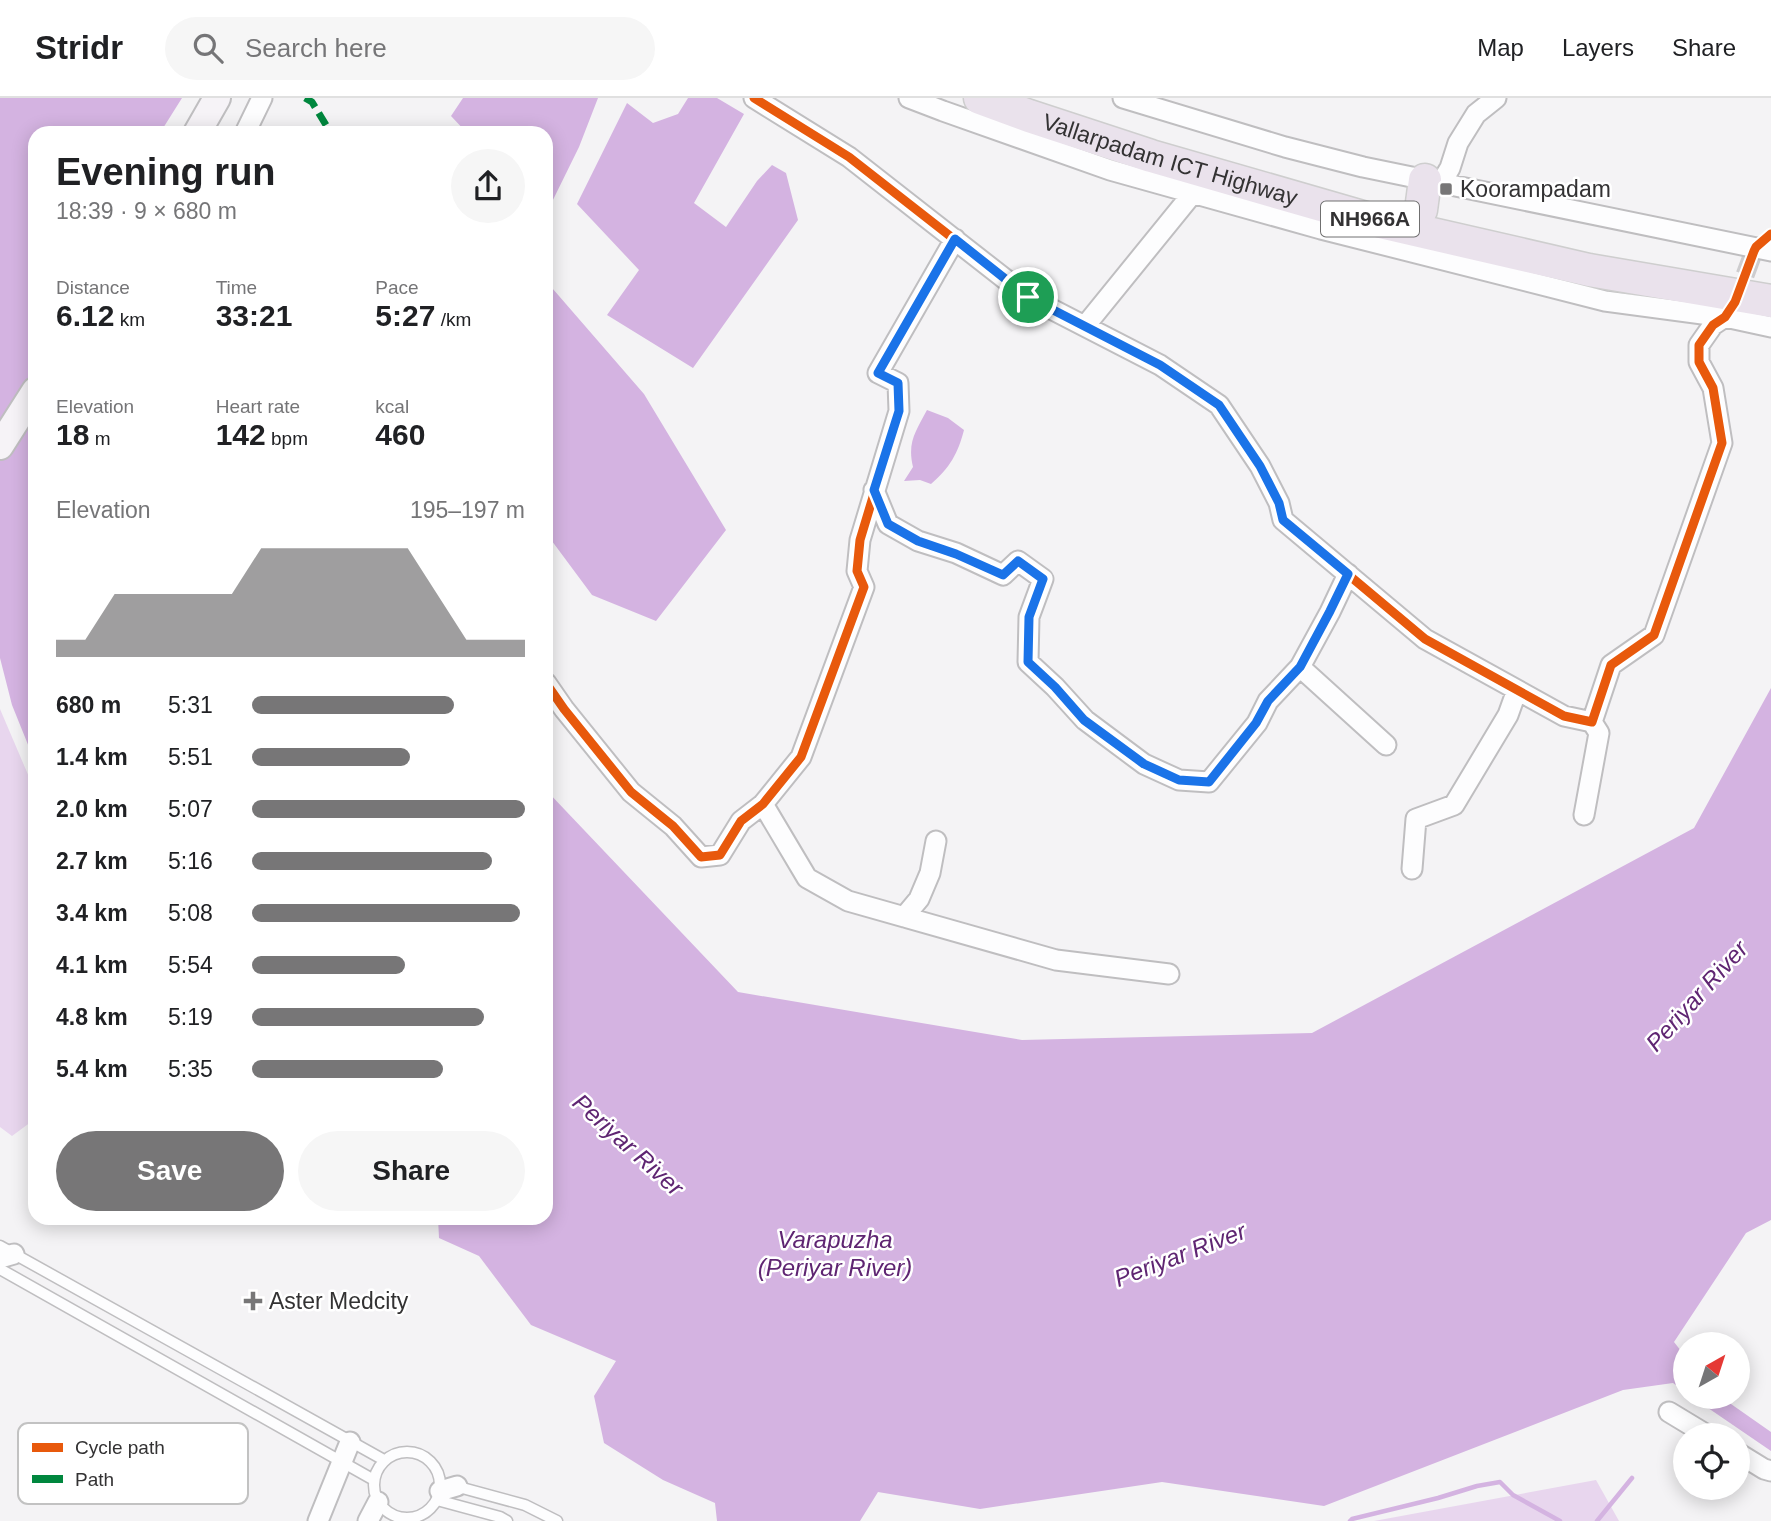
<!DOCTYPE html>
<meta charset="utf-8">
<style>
body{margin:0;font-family:Arial,sans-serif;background:#f6f6f6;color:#202124;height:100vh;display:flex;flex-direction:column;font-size:26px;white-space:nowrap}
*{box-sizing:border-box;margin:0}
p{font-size:23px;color:#757577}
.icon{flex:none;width:38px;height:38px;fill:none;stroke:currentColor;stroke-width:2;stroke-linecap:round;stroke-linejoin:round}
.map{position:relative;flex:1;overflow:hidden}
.side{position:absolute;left:28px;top:28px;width:525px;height:1099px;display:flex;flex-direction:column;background:#fff;border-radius:21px;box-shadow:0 4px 18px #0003}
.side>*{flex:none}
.needle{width:46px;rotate:39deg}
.buttons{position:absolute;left:1673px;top:1234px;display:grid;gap:14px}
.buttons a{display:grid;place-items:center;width:77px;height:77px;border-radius:50%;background:#fff;box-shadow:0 4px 18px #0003;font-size:35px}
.pin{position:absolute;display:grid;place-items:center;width:60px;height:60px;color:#fff;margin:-30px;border:4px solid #fff;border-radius:50%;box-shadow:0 2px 7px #0007}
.round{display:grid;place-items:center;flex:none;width:74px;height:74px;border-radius:37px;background:#f6f6f6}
.overview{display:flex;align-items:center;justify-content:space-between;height:119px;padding:0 28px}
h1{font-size:38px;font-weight:700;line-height:52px}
.figures{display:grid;grid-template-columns:repeat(3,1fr);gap:10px;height:119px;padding:7px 28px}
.figures div{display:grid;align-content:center}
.figures b{font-size:30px;font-weight:700}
.figures small{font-size:19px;font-weight:400}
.figures p{font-size:19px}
.chart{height:196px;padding:14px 28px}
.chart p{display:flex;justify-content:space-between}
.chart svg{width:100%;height:126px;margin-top:7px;fill:#777677;opacity:.7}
.button{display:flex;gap:14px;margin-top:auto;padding:14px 28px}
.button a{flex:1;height:80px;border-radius:42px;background:#777677;color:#fff;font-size:28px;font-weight:700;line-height:80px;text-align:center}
.button a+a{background:#f6f6f6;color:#202124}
ul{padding:0 28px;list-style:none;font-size:23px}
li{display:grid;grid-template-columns:112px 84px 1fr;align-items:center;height:52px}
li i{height:18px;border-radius:9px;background:#777677}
header{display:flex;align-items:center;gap:42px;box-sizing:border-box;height:98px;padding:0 35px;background:#fff;border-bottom:2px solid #e0e0e0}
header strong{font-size:33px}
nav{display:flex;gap:38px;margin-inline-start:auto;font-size:24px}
.search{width:490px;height:63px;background:#f6f6f6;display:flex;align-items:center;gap:18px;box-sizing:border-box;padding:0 24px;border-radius:38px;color:#757577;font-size:26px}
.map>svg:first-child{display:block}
.green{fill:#e8d6ee}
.water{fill:#d4b3e1}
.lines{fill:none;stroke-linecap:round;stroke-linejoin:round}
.stream{stroke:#d4b3e1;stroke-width:4.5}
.minor-tunnel{stroke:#cdccce;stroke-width:19;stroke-dasharray:19 10;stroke-linecap:butt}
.service-casing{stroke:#bfbec0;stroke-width:13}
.minor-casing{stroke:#bfbec0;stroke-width:23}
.secondary-casing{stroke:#bfbec0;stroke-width:30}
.trunk-casing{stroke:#cecece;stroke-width:35}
.service{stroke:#fdfdfe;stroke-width:10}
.minor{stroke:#fdfdfe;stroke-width:19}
.secondary{stroke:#f6f3f7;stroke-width:26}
.trunk{stroke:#eae2ec;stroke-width:32}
.quiet{stroke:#00873e;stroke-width:7;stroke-dasharray:14 7;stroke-linecap:butt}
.cycleway-casing{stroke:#fff;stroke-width:13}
.cycleway{stroke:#e8590c;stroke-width:9}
.route-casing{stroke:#fff;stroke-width:14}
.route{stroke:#1a73e8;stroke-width:9}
.poi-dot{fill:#777677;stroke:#fff;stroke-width:2.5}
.labels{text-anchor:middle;stroke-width:5;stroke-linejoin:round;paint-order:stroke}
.shield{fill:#fff;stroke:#707070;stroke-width:2}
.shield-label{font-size:21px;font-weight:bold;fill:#333233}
.street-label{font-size:23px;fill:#333233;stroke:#fff}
.poi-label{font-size:23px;fill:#333233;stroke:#fff;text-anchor:start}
.water-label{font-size:24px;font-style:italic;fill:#5f2572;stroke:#fff}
.key{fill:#fff;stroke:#c2c2c2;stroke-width:2}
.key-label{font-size:19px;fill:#333233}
</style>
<header>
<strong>Stridr</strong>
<div class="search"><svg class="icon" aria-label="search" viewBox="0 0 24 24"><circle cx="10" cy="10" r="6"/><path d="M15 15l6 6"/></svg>Search here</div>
<nav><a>Map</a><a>Layers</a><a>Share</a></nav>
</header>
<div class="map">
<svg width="1771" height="1423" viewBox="0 0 1771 1423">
<rect width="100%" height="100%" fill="#f4f3f5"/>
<path class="green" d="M 0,611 L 35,693 L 35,1021 L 12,1038 L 0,1029 Z
M 1596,1382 L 1619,1423 L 1374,1423 Z"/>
<path class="water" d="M 0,0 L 182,0 L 160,35 L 35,35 L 35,664 L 12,607 L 0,560 Z
M 463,0 L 598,0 L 579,49 L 549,110 L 546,108 L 546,35 L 467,35 L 451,18 Z
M 688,0 L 717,0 L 744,16 L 694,105 L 726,129 L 757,83 L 772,67 L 786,75 L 798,122 L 693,270 L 607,217 L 639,172 L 577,106 L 627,5 L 653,25 L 678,16 Z
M 546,183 L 644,296 L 726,432 L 656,523 L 592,497 L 546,435 Z
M 927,312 L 948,320 L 964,332 C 958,355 950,370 931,386 L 920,382 L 904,383 L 913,369 C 907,344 916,333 927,312 Z
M 1771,590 L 1771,1122 L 1746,1135 L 1674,1244 L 1685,1258 L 1685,1294 L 1673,1285 L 1623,1292 L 1324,1408 L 1162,1384 L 980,1411 L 878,1394 L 860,1423 L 717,1423 L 715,1405 L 663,1382 L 604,1345 L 594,1298 L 616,1263 L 531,1227 L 479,1158 L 439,1140 L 438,1120 L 546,1120 L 546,692 L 738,894 L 1022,942 L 1312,935 L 1694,730 Z
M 1692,1299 L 1721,1299 L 1771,1334 L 1771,1353 Z"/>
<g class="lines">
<path class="stream" d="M 1350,1423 L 1352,1421 L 1438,1400 L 1477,1388 L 1500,1384 L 1513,1397 L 1560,1423
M 1597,1423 L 1632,1380"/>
<path class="minor-tunnel" d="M 1735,204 L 1754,153"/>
<g class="service-casing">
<path id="service" d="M 0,1148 L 384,1362
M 0,1171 L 374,1382
M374 1387a33 33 0 1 1 66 0a33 33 0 1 1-66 0Z
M 455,1388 L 525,1407 L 557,1423
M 437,1402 L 500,1419 L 507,1423"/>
</g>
<g class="minor-casing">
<path id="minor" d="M 754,0 L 849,59 L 1028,199 L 1160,267 L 1219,307 L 1260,368 L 1279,405 L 1283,422 L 1425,541 L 1564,618 L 1592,624 L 1611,567 L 1654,537 L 1722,345 L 1713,290 L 1699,264 L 1699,247 L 1713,227 L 1725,219 L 1735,204
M 909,0 L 943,13 L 1110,72 L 1321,131 L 1605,203 L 1725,219 L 1771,229
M 1123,0 L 1285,49 L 1363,69 L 1771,153
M 245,35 L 262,0
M 1441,85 L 1450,70 L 1458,45 L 1476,16 L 1496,0
M 1085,228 L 1193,95
M 874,392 L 888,426 L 918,443 L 956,455 L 1003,477 L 1018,463 L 1043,481 L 1029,519 L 1028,564 L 1055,589 L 1085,622 L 1144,666 L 1179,682 L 1209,684 L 1257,625 L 1268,603 L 1300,569 L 1330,514 L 1348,476
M 1300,569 L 1386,647
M 546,585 L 564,611 L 631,694 L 673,728 L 701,759 L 720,757 L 741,723 L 763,706 L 801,659 L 864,489 L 857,473 L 860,442 L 899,313 L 898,285 L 878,275 L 955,141
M 763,706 L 807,780 L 848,803 L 1056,862 L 1169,876
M 1584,717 L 1599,635 L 1592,624
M 1412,771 L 1416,721 L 1454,707 L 1508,617 L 1517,592
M 904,819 L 919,801 L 930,775 L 936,743
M 0,1160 L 14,1156
M 1669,1314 L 1707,1337
M 1738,1355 L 1764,1371 L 1771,1373
M 440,1393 L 457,1388
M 318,1423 L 350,1344
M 368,1423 L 378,1404"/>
</g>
<g class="secondary-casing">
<path id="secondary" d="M 197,35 L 217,0
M 0,348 L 35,293"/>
</g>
<g class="trunk-casing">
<g id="trunk">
<path id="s1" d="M 980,0 L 1029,18 L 1151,58 L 1380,124 L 1589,172 L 1771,203"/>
<path d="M 1421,112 L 1425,82"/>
</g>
</g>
<use href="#service" class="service"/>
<use href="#minor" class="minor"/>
<use href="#secondary" class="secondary"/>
<use href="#trunk" class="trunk"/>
<path class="quiet" d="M 305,0 L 312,4 L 326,27"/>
<g class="cycleway-casing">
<path id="cycleway" d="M 754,0 L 849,59 L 1028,199 L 1160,267 L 1219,307 L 1260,368 L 1279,405 L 1283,422 L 1425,541 L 1564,618 L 1592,624 L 1611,567 L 1654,537 L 1722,345 L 1713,290 L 1699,264 L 1699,247 L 1713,227 L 1725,219 L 1735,204 L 1754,153 L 1756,149 L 1771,136
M 546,585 L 564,611 L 631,694 L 673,728 L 701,759 L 720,757 L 741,723 L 763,706 L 801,659 L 864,489 L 857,473 L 860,442 L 899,313 L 898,285 L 878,275 L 955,141"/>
</g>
<use href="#cycleway" class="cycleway"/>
</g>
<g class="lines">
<g class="route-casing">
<path id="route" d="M 955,141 L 1028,199 L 1160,267 L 1219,307 L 1260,368 L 1279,405 L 1283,422 L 1348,476 L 1330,513 L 1300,569 L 1268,603 L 1256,625 L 1209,684 L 1179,682 L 1144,666 L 1084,622 L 1055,589 L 1028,564 L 1029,519 L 1043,481 L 1018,463 L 1003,477 L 956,456 L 918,443 L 888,426 L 874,392 L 899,313 L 898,285 L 878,275 Z"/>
</g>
<use href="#route" class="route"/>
</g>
<g class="poi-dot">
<rect x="1439" y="84" width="14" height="14" rx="3.5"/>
<path d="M249.5 1192.5h7v7h7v7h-7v7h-7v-7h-7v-7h7z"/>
</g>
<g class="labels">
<rect class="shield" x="1321" y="103.5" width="98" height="35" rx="5"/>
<g class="shield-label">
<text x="1370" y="128">NH966A</text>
</g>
<g class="street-label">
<text dy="8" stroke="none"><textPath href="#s1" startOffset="200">Vallarpadam ICT Highway</textPath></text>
</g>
<g class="poi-label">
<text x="1460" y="99">Koorampadam</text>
<text x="269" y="1211">Aster Medcity</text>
</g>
<g class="water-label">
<text transform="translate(1697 898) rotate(-48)" y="8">Periyar River</text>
<text transform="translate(628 1047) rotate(42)" y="8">Periyar River</text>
<text x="835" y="1150">Varapuzha<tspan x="835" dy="28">(Periyar River)</tspan></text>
<text transform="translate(1180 1157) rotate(-21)" y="8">Periyar River</text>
</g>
</g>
<rect x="18" y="1325" width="230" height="81" rx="10" class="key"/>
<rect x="32" y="1345" width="31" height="9" fill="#e8590c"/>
<rect x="32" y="1377" width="31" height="8" fill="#00873e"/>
<g class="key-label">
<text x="75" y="1356">Cycle path</text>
<text x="75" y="1388">Path</text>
</g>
</svg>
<div class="buttons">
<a><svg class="needle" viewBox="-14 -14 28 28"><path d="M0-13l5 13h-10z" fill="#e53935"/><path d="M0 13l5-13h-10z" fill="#757577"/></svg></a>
<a><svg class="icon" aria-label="locate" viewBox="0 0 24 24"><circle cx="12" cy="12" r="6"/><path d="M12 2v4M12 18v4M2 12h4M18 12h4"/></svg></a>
</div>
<div class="pin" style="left:1028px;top:199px;background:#1e9e55"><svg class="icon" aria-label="arrive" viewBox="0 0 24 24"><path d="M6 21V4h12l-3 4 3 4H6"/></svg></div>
<section class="side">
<div class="overview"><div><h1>Evening run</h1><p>18:39 · 9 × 680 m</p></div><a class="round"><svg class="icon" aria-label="share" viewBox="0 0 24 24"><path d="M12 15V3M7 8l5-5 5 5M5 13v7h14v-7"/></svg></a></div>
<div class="figures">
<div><p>Distance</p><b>6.12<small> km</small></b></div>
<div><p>Time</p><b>33:21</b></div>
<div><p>Pace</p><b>5:27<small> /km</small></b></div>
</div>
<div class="figures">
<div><p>Elevation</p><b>18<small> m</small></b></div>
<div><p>Heart rate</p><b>142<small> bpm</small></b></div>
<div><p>kcal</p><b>460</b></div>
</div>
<div class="chart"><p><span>Elevation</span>195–197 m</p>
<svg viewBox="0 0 160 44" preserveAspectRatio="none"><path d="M0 44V38L10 38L20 22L30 22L40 22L50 22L60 22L70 6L80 6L90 6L100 6L110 6L120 6L130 22L140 38L150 38L160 38V44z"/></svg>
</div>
<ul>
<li><b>680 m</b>5:31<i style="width:74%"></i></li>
<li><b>1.4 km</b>5:51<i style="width:58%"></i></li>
<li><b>2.0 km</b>5:07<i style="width:100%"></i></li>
<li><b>2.7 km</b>5:16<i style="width:88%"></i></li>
<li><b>3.4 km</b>5:08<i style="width:98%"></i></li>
<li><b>4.1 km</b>5:54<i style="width:56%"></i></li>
<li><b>4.8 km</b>5:19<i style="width:85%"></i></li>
<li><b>5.4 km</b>5:35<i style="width:70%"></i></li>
</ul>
<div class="button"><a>Save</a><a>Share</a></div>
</section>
</div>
